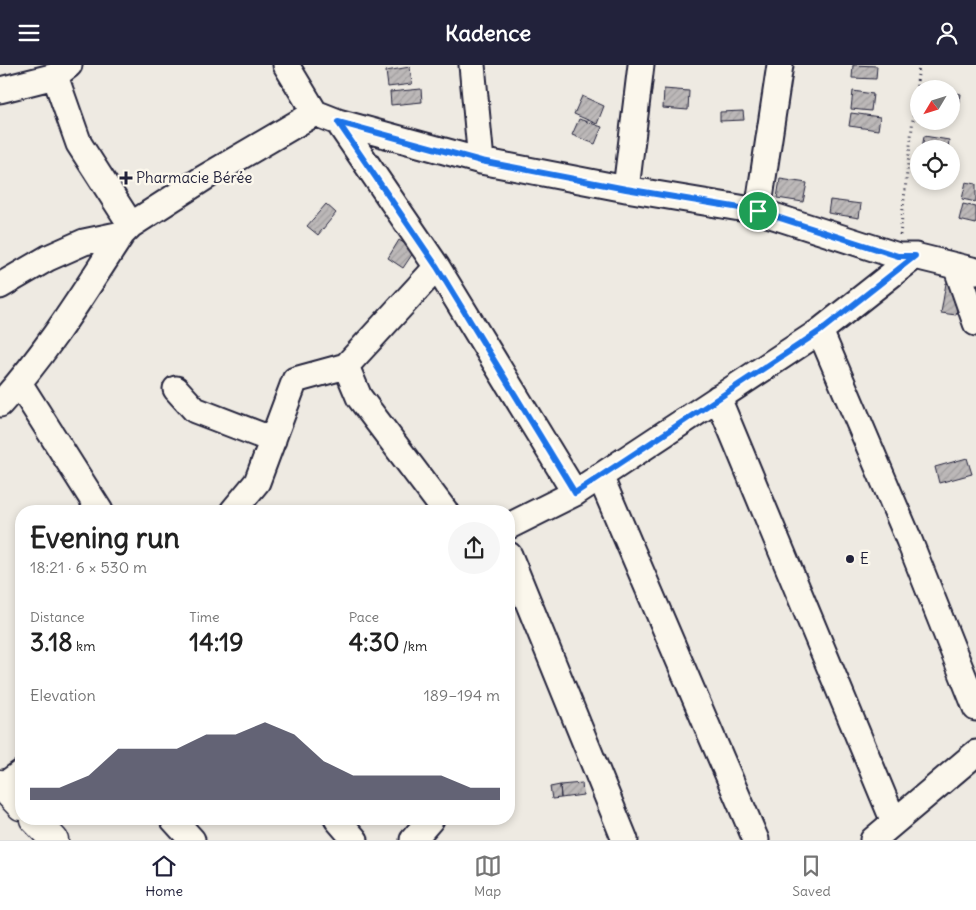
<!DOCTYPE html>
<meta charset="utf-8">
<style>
body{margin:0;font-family:Delius,sans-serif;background:#f6f6f6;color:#222;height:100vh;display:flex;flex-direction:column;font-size:19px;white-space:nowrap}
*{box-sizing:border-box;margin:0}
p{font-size:16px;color:#767676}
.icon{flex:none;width:28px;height:28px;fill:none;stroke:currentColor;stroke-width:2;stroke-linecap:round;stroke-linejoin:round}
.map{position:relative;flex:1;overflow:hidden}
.details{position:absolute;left:15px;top:440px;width:500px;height:320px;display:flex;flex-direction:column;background:#fff;border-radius:20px;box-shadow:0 2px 8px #0003}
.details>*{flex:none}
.needle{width:32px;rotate:232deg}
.fabs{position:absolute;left:910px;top:15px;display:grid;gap:10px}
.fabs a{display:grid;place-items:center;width:50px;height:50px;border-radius:50%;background:#fff;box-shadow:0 2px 8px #0003;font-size:25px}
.pin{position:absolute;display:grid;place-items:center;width:42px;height:42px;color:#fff;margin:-21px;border:2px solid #fff;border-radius:50%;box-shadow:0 1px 5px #0007}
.round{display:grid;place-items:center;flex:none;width:52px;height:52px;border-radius:26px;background:#f6f6f6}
.headline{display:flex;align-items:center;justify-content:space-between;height:85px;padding:0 15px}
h1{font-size:28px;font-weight:800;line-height:38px}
.stats{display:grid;grid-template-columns:repeat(3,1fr);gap:8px;height:85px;padding:5px 15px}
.stats div{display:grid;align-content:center}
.stats b{font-size:25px;font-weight:800}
.stats small{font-size:14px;font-weight:400}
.stats p{font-size:14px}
.chart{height:140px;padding:10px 15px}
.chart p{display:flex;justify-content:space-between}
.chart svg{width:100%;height:90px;margin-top:5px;fill:#22223b;opacity:.7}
header{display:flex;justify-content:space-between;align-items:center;height:65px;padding:0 15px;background:#22223b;color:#fff;font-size:22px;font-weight:800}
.tabs{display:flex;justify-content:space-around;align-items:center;height:70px;border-top:1px solid #e0e0e0;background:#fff;font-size:14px;color:#767676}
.tabs a{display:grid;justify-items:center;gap:2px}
.tabs .active{color:#22223b}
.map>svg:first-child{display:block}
.building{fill:url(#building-hatch);stroke:#22223b}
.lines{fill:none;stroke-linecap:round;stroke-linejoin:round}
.minor-casing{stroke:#22223b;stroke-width:29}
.major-casing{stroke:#22223b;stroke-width:31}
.path{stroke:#22223b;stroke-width:3;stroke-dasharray:1 4;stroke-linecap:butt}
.minor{stroke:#fbf7ec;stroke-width:25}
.major{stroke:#fbf7ec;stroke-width:28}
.route-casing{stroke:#fff;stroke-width:10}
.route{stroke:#1a73e8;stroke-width:6}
.poi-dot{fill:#22223b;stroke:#fbf7ec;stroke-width:2}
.labels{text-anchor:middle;stroke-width:5;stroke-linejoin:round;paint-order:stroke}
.poi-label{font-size:15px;fill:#22223b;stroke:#fbf7ec;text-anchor:start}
</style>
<header><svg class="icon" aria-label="menu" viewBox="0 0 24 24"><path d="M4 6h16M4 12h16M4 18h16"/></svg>Kadence<svg class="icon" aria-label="person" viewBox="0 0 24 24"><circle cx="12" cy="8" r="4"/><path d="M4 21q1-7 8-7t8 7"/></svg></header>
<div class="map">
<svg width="976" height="775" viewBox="0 0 976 775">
<defs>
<pattern id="building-hatch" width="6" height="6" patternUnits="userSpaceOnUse" patternTransform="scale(1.25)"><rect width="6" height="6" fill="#bcb8b8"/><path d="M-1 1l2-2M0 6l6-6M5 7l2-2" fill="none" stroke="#a19e9f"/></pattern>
</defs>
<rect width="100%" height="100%" fill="#eeeae2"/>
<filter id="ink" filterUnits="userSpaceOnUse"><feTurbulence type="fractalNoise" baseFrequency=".02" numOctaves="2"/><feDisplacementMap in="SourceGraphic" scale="10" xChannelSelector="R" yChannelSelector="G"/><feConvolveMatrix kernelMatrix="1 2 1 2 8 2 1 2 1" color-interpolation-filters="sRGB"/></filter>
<g filter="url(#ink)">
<path class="building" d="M 853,0 L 877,1 L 876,14 L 852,13 Z
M 410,2 L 412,19 L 388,22 L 386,6 Z
M 421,24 L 422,37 L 391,40 L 390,27 Z
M 664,24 L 689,26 L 688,45 L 663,43 Z
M 853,26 L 873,29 L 871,46 L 851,44 Z
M 951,27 L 961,29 L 959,42 L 951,40 Z
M 582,31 L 604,41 L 597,59 L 574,49 Z
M 743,46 L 744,55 L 720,56 L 720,47 Z
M 851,48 L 880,52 L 878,65 L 849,61 Z
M 579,54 L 602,62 L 595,79 L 572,70 Z
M 924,71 L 949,75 L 948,84 L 922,84 Z
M 780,114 L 807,118 L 803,137 L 777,133 Z
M 966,117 L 976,119 L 976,137 L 962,134 Z
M 830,135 L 861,139 L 859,153 L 828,148 Z
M 326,139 L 336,148 L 318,170 L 307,161 Z
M 963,139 L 976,142 L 976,159 L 959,155 Z
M 399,175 L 415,185 L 403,203 L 388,193 Z
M 946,218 L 961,221 L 956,250 L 941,248 Z
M 967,393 L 972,409 L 939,418 L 935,402 Z
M 582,718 L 583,730 L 561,733 L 560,720 Z
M 560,720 L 561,733 L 552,734 L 550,722 Z"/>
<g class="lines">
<g class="minor-casing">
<path id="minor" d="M 286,0 L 315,48 L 338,57 L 481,96 L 626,124 L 758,146 L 898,191 L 915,191 L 976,206
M 472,0 L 481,96
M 55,11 L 79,79 L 131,160
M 0,25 L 55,11 L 69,0
M 338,57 L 437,202 L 575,428
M 626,124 L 641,0
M 758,146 L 780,0
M 956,201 L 976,258
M 0,221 L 48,193 L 84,177 L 122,169
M 820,266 L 909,475 L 976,643
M 346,301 L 359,332 L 445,446
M 19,318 L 100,446
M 176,324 L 195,345 L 273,375
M 718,333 L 894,757
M 0,339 C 47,288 84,227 122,169 L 131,160 L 204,113 L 315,48
M 600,411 L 756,775
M 233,446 L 257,417 L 295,315 L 346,301 L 437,202
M 509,461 L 575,428 L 820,266 L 915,191
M 509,490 L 625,775
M 3,721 L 21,708
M 173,754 L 192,775
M 337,754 L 355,775
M 413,775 L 431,754
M 873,775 L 976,688"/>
</g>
<g class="major-casing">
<path id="major" d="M 0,719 L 21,741
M 34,754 L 54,775"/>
</g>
<path class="path" d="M 900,170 L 919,0"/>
<use href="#minor" class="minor"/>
<use href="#major" class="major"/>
</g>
</g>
<g class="lines" filter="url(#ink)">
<g class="route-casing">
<path id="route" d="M 338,57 L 481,96 L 626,124 L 758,146 L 898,191 L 915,191 L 820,266 L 575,428 L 437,202 Z"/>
</g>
<use href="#route" class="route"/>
</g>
<g class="poi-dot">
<path d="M123.5 105.5h5v5h5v5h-5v5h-5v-5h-5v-5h5z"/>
<circle cx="850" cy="494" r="5"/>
</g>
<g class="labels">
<g class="poi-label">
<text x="136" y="118">Pharmacie Bérée</text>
<text x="860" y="499">E</text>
</g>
</g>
</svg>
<div class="fabs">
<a><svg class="needle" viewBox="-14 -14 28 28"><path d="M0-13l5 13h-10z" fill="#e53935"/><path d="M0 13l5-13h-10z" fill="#767676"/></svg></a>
<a><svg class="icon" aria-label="locate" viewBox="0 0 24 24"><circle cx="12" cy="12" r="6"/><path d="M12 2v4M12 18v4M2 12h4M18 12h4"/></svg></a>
</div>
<div class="pin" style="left:758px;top:146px;background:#1e9e55"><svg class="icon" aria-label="arrive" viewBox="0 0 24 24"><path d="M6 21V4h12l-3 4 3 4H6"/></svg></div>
<section class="details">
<div class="headline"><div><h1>Evening run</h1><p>18:21 · 6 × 530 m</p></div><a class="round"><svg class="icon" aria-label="share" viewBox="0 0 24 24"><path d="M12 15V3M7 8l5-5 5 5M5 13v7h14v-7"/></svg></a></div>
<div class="stats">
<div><p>Distance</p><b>3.18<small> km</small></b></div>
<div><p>Time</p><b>14:19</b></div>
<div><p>Pace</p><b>4:30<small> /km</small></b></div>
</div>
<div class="chart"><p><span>Elevation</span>189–194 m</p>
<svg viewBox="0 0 160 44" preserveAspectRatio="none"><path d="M0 44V38L10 38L20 32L30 19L40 19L50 19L60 12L70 12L80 6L90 12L100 25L110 32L120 32L130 32L140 32L150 38L160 38V44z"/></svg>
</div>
</section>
</div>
<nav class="tabs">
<a class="active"><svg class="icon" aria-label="home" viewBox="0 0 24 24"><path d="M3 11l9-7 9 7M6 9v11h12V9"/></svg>Home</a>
<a><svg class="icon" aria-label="map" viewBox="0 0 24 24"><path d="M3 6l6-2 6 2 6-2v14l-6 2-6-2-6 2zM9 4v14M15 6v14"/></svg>Map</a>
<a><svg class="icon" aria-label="saved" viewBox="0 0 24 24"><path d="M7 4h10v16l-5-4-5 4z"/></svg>Saved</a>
</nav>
